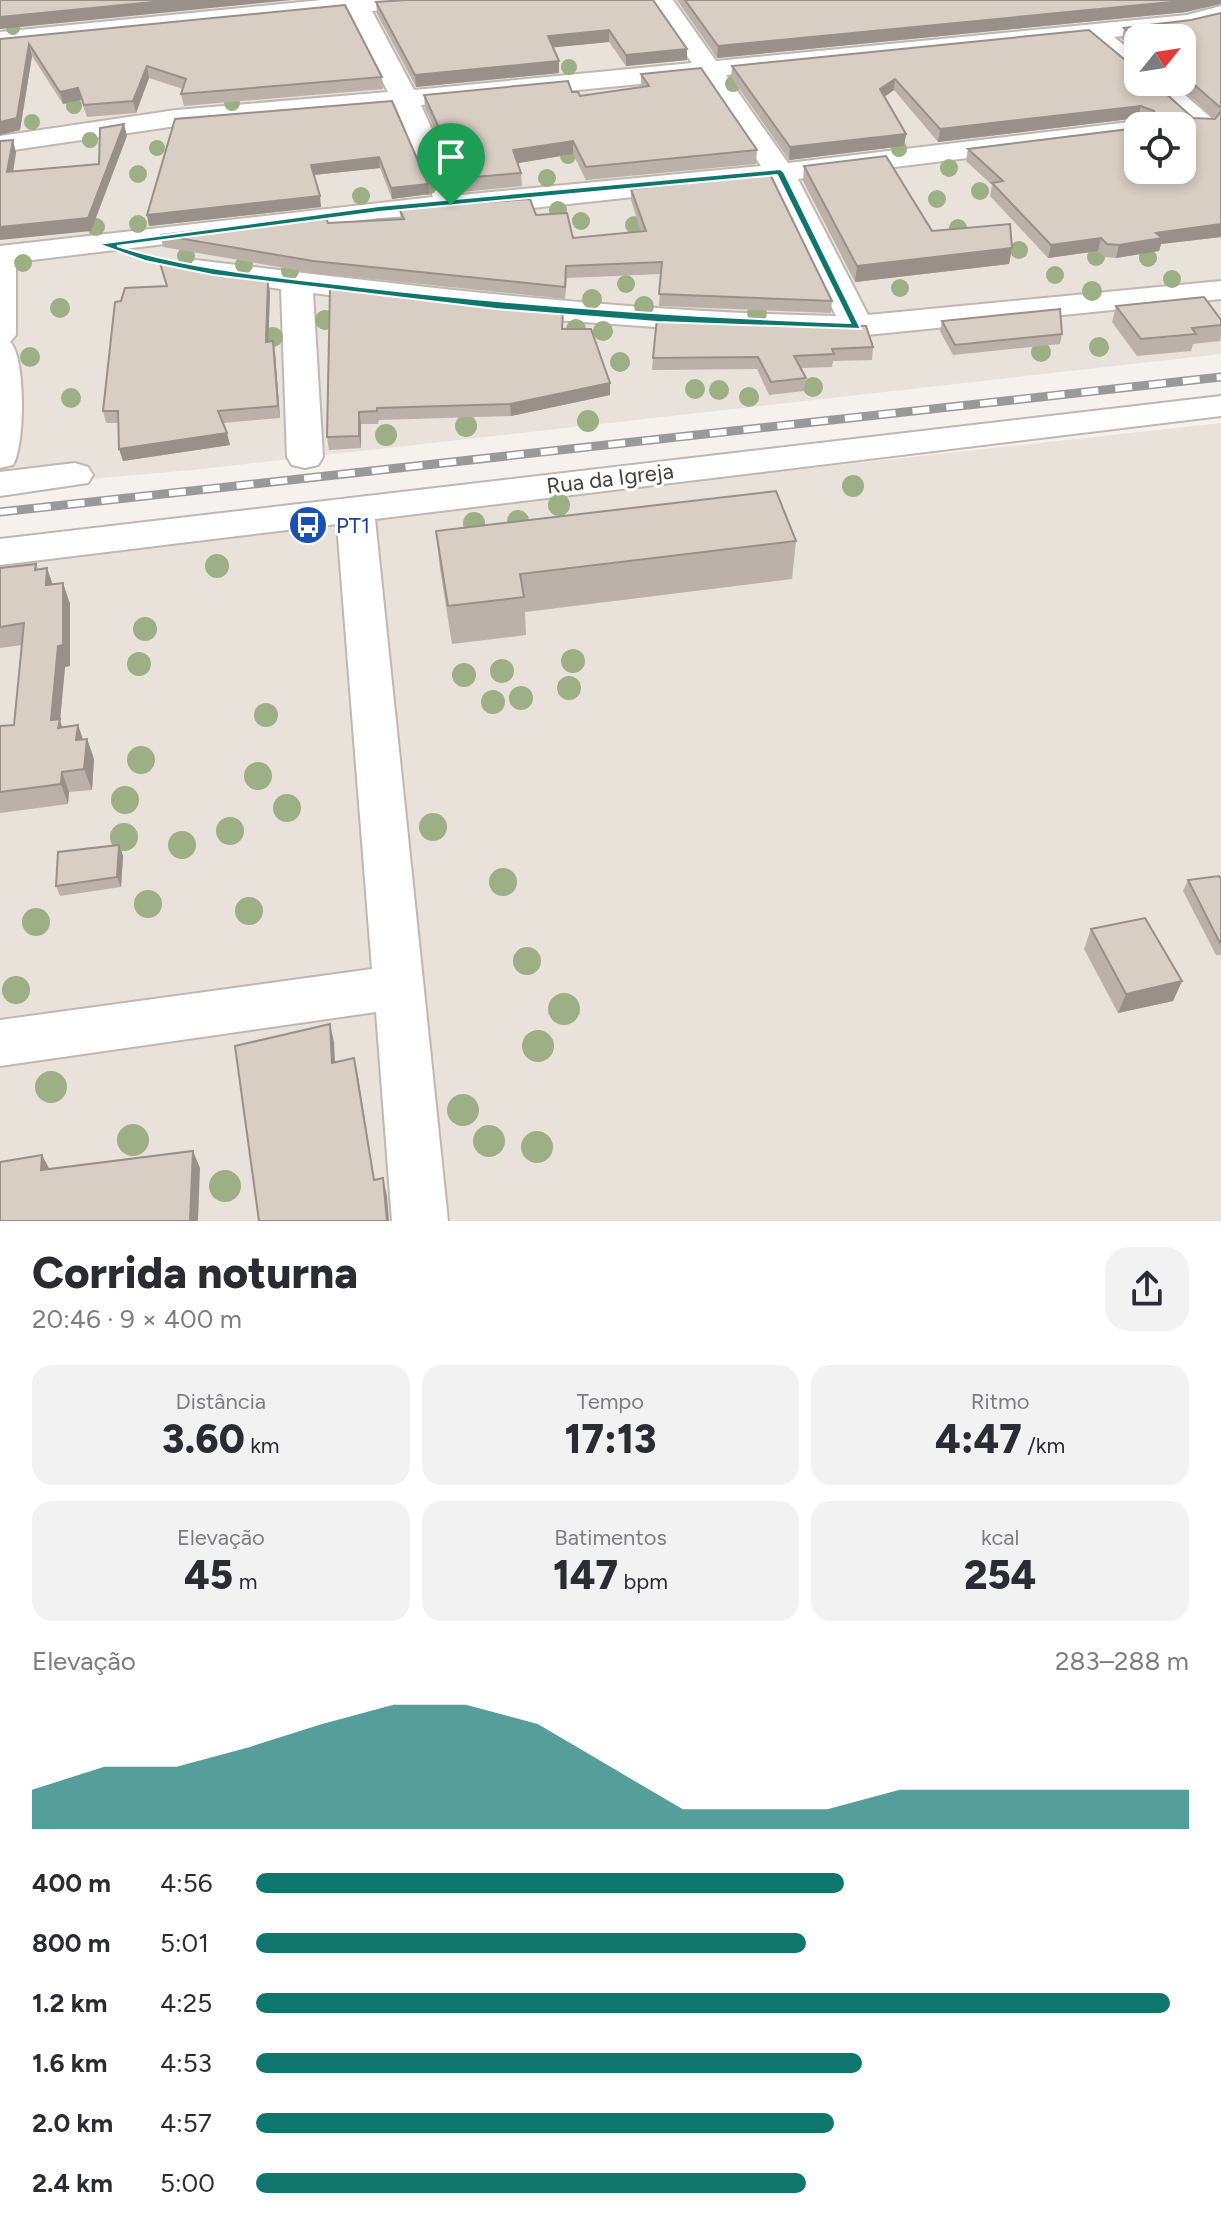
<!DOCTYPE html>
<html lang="pt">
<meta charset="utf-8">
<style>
body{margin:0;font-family:Figtree,sans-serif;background:#f2f2f3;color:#2b2b33;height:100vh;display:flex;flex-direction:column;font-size:30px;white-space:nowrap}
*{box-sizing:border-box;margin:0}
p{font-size:26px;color:#7c7c81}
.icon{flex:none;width:44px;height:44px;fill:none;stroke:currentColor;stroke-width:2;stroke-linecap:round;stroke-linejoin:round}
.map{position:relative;height:1221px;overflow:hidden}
.side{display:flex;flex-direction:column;background:#fff;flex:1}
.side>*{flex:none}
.needle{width:52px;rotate:60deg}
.controls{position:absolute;left:1124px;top:24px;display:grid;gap:16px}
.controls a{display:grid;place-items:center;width:72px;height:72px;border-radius:16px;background:#fff;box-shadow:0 4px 12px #0003;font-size:40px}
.pin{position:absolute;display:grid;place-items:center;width:68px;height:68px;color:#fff;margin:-82px -34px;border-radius:50% 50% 50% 0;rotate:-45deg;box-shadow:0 0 8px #0007}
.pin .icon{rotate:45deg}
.round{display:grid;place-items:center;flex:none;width:84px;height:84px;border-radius:24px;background:#f2f2f3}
.headline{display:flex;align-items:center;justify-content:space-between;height:136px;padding:0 32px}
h1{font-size:44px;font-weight:800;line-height:60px}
.figures{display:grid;grid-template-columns:repeat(3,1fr);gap:12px;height:136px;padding:8px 32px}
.figures div{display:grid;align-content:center;border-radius:20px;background:#f2f2f3;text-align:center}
.figures b{font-size:40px;font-weight:800}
.figures small{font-size:22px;font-weight:400}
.figures p{font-size:22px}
.chart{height:224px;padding:16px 32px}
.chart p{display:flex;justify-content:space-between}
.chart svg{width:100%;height:144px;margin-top:8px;fill:#0f766e;opacity:.7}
ul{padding:0 32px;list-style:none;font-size:26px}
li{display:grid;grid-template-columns:128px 96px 1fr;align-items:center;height:60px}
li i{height:20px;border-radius:10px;background:#0f766e}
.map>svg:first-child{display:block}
.residential{fill:#e9e2da;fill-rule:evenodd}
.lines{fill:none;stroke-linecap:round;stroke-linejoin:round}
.minor-casing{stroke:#c0b7ae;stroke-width:4}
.minor{fill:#fff;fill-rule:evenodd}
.rail-casing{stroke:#999;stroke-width:9}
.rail{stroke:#fff;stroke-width:6;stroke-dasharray:17;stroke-linecap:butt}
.tree{fill:#9daf84}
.wall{fill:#bbb1a9}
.shaded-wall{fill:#989089}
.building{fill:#d9cec4;stroke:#989089;stroke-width:2}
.route{fill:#0f766e;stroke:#fff;stroke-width:2;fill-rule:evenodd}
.labels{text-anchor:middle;stroke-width:6;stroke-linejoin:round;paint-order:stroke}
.street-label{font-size:22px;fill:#494139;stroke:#fff}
.transit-label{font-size:22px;fill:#164399;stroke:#fff;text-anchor:start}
</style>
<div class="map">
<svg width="1221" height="1221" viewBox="0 0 1221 1221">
<rect width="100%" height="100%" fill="#f5f1ec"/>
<path class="residential" d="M 0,0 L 1221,0 L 1221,354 L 192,470 L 0,487 ZM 1138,38 L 1182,38 L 1182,82 L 1138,82 ZM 1138,126 L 1182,126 L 1182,170 L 1138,170 Z
M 1221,423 L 1221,1221 L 440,1221 L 367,517 Z
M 335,519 L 398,1221 L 0,1221 L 0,560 Z"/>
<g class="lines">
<g class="minor-casing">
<path id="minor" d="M 322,0 L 438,0 L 426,7 L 372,11 L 414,90 L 692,63 L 649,0 L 673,0 L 716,61 L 1187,15 L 1221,6 L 1221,21 L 1188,29 L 1114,37 L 1138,56 L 1138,77 L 1129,74 L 1087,39 L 726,75 L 788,163 L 1138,121 L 1150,126 L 1138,126 L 1138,137 L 798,179 L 868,315 L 1221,281 L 1221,299 L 857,336 L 757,334 L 496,316 L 313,293 L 323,457 L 318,465 L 305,468 L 292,465 L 287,457 L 281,289 L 185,276 L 180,269 L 185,262 L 196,260 C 409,286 621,312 836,316 L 771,182 L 532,208 L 379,218 L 16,262 L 16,335 L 10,342 C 26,357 25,446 13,465 L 0,468 L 0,246 L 433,197 L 395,108 L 176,126 L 0,152 L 0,136 L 176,110 L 388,92 L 348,13 L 0,48 L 0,32 ZM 702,78 L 761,166 L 461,195 L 421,105 Z
M 1141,82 L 1170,82 L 1216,122 L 1212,128 L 1192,128 Z
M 1221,396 L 1221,416 L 375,519 L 448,1221 L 392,1221 L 376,1012 L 0,1066 L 0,1020 L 372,969 L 337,524 L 0,565 L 0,539 Z
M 75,463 L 88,467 L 93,475 L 88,483 L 0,496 L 0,472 Z"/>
</g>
<use href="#minor" class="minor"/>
<g class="rail-casing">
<path id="rail" d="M 0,512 L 1221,377"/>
</g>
<use href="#rail" class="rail"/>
</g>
<g class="tree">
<circle cx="13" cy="28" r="7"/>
<circle cx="569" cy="67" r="8"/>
<circle cx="733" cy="84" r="8"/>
<circle cx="232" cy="103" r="8"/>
<circle cx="74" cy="106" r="8"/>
<circle cx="32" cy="122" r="8"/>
<circle cx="90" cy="140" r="8"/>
<circle cx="157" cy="148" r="8"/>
<circle cx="899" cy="149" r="8"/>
<circle cx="568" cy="156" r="8"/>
<circle cx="949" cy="168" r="9"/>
<circle cx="138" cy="174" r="9"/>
<circle cx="547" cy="178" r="9"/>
<circle cx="428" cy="186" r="9"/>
<circle cx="980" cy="191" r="9"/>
<circle cx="361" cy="196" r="9"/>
<circle cx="937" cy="199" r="9"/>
<circle cx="558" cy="210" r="9"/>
<circle cx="581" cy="221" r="9"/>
<circle cx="138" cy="224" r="9"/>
<circle cx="634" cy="225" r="9"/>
<circle cx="96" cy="227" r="9"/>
<circle cx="958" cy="228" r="9"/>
<circle cx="1019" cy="250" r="9"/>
<circle cx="186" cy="256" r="9"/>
<circle cx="1096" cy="257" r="9"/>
<circle cx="1148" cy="258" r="9"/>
<circle cx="23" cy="263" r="9"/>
<circle cx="244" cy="265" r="9"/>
<circle cx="290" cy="271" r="9"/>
<circle cx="1055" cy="275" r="9"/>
<circle cx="1172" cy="279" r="9"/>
<circle cx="626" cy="284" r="9"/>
<circle cx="900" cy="288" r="9"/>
<circle cx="1092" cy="291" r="10"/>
<circle cx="592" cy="299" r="10"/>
<circle cx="644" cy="306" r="10"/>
<circle cx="60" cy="308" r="10"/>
<circle cx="757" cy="313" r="10"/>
<circle cx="325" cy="320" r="10"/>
<circle cx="576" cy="329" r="10"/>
<circle cx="603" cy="331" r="10"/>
<circle cx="273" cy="337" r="10"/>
<circle cx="1099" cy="347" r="10"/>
<circle cx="1041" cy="352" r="10"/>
<circle cx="30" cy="357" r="10"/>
<circle cx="620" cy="362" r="10"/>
<circle cx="813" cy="387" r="10"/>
<circle cx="695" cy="389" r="10"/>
<circle cx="719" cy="390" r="10"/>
<circle cx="749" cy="397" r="10"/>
<circle cx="71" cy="398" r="10"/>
<circle cx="588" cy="421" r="11"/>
<circle cx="466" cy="426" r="11"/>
<circle cx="386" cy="435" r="11"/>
<circle cx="853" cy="486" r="11"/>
<circle cx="559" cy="505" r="11"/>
<circle cx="518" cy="521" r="11"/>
<circle cx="474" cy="523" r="11"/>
<circle cx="217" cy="566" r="12"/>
<circle cx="145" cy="629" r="12"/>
<circle cx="573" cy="661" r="12"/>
<circle cx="139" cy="664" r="12"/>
<circle cx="502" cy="671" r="12"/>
<circle cx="464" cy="675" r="12"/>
<circle cx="569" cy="688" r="12"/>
<circle cx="521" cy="698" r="12"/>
<circle cx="493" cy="702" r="12"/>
<circle cx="266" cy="715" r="12"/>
<circle cx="141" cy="760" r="14"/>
<circle cx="258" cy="776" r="14"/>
<circle cx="125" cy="800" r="14"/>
<circle cx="287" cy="808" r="14"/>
<circle cx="433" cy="827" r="14"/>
<circle cx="230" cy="831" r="14"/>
<circle cx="124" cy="837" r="14"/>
<circle cx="182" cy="845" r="14"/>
<circle cx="503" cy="882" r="14"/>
<circle cx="148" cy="904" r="14"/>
<circle cx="249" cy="911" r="14"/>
<circle cx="36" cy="922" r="14"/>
<circle cx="527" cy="961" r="14"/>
<circle cx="16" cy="990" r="14"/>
<circle cx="564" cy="1009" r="16"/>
<circle cx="538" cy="1046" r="16"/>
<circle cx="51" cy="1087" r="16"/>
<circle cx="463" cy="1110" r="16"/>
<circle cx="133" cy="1140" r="16"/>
<circle cx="489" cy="1141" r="16"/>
<circle cx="537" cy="1147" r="16"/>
<circle cx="225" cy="1186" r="16"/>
</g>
<path class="wall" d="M 653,0 L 687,49 L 687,60 L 626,66 L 609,42 L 553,47 L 559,61 L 559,73 L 416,87 L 377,14 L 376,2 Z
M 677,0 L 1221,0 L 1186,12 L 717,58 Z
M 1221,13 L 1221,237 L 1161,244 L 1159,251 L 1116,258 L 1104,257 L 1098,251 L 1048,258 L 990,196 L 992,185 L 966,161 L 968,149 L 1138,170 L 1143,120 L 1138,118 L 938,142 L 894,90 L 884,97 L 906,134 L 904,146 L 789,160 L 731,77 L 732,66 L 1138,82 L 1193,118 L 1215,119 L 1174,82 L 1182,82 L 1182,38 L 1138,38 L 1138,53 L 1122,39 L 1124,28 L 1191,20 Z
M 0,39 L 382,77 L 383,89 L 184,106 L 181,94 L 183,89 L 149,78 L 136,113 L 87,117 L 81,100 L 63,104 L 32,56 L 20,130 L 0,135 Z
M 641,74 L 757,150 L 756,164 L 586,180 L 573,154 L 517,163 L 521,173 L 522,186 L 463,192 L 425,108 L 424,95 L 572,92 L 580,96 L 641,87 Z
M 392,101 L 429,194 L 392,199 L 380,168 L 314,175 L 321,207 L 149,226 L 147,215 Z
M 804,166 L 932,231 L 1012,248 L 1009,264 L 855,282 L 803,181 Z
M 631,189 L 832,301 L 831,313 L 659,306 L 661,274 L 567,278 L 565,299 L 314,273 L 163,247 L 160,235 L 328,223 L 401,220 L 399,208 L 536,215 L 573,238 L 641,232 L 631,200 Z
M 159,260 L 270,292 L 268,342 L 275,353 L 280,418 L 223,423 L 230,445 L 123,461 L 118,423 L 106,423 L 103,411 L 121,301 L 166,287 Z
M 330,288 L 563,329 L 610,395 L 511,416 L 379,420 L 378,424 L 361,424 L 361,448 L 329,450 L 327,437 Z
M 1116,306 L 1221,320 L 1221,337 L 1220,341 L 1193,344 L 1191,351 L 1137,356 L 1112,322 Z
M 942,321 L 1062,334 L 1060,344 L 953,355 L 940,331 Z
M 873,347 L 872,360 L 833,361 L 832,367 L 801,368 L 806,378 L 804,391 L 769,395 L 757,369 L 652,370 L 653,358 Z
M 436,531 L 796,541 L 792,579 L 525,612 L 526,635 L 452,644 L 440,569 Z
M 36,564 L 38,569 L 47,568 L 53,585 L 63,583 L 70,604 L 70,666 L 65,667 L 60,721 L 62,727 L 78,725 L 83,739 L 87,739 L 94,759 L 92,790 L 69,792 L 68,804 L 0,813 L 0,726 L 14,725 L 22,645 L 0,648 L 0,568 Z
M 119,845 L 123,856 L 121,887 L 60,896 L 56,886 Z
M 1221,879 L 1221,955 L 1216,955 L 1183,891 L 1188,880 Z
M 1091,929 L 1182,981 L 1173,1001 L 1118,1013 L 1084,949 Z"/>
<path class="shaded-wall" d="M 174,0 L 292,0 L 0,29 L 0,17 Z
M 1192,0 L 1221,0 L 1221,4 L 1186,12 L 717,58 L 718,46 Z
M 609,30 L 609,42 L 548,48 L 548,36 Z
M 29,44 L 32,56 L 20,130 L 0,135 L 0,122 Z
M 687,49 L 687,60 L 626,66 L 626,55 Z
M 559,61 L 559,73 L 416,87 L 415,75 Z
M 147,66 L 149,78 L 136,113 L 133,101 Z
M 895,79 L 894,90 L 878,101 L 880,89 Z
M 78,88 L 81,100 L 63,104 L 60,92 Z
M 1141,106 L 1138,118 L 938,142 L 940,129 Z
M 124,124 L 127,136 L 91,231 L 0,240 L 0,227 L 88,218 Z
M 906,134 L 904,146 L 789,160 L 790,147 Z
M 13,140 L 16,153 L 11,185 L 7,172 Z
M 573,141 L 573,154 L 513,164 L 513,150 Z
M 379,157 L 380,168 L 313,175 L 311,165 Z
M 428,184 L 429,194 L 392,199 L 391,188 Z
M 320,196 L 321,207 L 149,226 L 147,215 Z
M 1221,224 L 1221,237 L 1161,244 L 1159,251 L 1116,258 L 1119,245 L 1156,233 Z
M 1101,238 L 1098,251 L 1048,258 L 1051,245 Z
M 1012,248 L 1009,264 L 855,282 L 857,266 Z
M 268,281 L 270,292 L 268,354 L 266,342 Z
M 273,341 L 275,353 L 280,418 L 278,406 Z
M 610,383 L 610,395 L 511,416 L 510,404 Z
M 359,412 L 361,424 L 361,448 L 359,436 Z
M 227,433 L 230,445 L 123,461 L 119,449 Z
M 47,568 L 54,589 L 46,585 Z
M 63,583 L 70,604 L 70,666 L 65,667 L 60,721 L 67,739 L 51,720 Z
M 78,725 L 85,746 L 76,740 Z
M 87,739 L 94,759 L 92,790 L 84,769 Z
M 62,772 L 69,792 L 68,804 L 61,784 Z
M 119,845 L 123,856 L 121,887 L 117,877 Z
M 1182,981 L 1173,1001 L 1118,1013 L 1126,994 Z
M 330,1024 L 334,1042 L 336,1081 L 332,1063 Z
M 354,1058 L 358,1076 L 377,1197 L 374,1180 Z
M 193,1151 L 200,1168 L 198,1221 L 190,1221 Z
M 42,1155 L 51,1172 L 41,1170 Z
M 383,1178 L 387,1196 L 389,1221 L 387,1221 Z"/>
<path class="building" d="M 0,0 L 174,0 L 0,17 Z
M 406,0 L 653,0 L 687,49 L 626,55 L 609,30 L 548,36 L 559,61 L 415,75 L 376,2 Z
M 685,0 L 1192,0 L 718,46 Z
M 345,5 L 382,77 L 181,94 L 186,79 L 147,66 L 133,101 L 84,105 L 78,88 L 60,92 L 29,44 L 17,118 L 0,122 L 0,39 Z
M 1221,13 L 1221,108 L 1182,74 L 1182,38 L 1138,38 L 1138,39 L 1124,28 L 1191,20 Z
M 1089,30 L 1130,64 L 1138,66 L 1138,82 L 1153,82 L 1193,118 L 1215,119 L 1221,111 L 1221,224 L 1156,233 L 1162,238 L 1119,245 L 1107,244 L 1101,238 L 1051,245 L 992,183 L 1003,181 L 968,149 L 1138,128 L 1138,170 L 1182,170 L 1182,126 L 1142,126 L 1144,117 L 1155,116 L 1154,111 L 1141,106 L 940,129 L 895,79 L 880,89 L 906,134 L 790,147 L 732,66 Z
M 701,68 L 757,150 L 586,167 L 573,141 L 513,150 L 521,173 L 462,178 L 424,95 L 568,81 L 572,92 L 578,92 L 580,96 L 649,86 L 641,74 Z
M 392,101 L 428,184 L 391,188 L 379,157 L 311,165 L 320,196 L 147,215 L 175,119 Z
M 124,124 L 88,218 L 0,227 L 0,141 L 13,140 L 7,172 L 99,164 L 100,128 Z
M 886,156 L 932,231 L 1010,224 L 1012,248 L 857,266 L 804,166 Z
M 770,174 L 832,301 L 659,294 L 662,262 L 566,266 L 565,287 L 313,261 L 160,235 L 325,216 L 328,223 L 404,219 L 399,208 L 530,199 L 536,215 L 567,213 L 573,238 L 646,231 L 631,189 Z
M 159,260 L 268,281 L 266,342 L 273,341 L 278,406 L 218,411 L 227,433 L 119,449 L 118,411 L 103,411 L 115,302 L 121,301 L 125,288 L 167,286 Z
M 330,288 L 563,312 L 562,329 L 591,329 L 610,383 L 510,404 L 377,408 L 377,411 L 359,412 L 359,436 L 327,437 Z
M 1204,297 L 1221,320 L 1221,325 L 1192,328 L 1196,334 L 1141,339 L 1116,306 Z
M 1060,309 L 1062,334 L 955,345 L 942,321 Z
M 657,318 L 758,324 L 866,326 L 873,347 L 832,349 L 834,354 L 794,356 L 806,378 L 771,382 L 758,357 L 653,358 Z
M 776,491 L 796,541 L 520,574 L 524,597 L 448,606 L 436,531 Z
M 36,564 L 35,570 L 47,568 L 46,585 L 63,583 L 63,645 L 58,646 L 51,720 L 60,719 L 58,728 L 78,725 L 76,740 L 87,739 L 84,769 L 62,772 L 61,784 L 0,792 L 0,726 L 14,725 L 24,623 L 0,627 L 0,568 Z
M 119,845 L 117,877 L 56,886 L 58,852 Z
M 1219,876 L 1221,879 L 1221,945 L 1188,880 Z
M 1145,918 L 1182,981 L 1126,994 L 1091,929 Z
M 330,1024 L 332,1063 L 354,1058 L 374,1180 L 383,1178 L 387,1221 L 259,1221 L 235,1046 Z
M 193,1151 L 190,1221 L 0,1221 L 0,1162 L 42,1155 L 41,1170 Z"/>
<path class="route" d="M 780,169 L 784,172 L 861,329 L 657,322 L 496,309 L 213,275 L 145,261 L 98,244 L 379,206 ZM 777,175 L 850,323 C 686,317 524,306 361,287 C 279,277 196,271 117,246 L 379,212 Z"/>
<defs>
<g id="bus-disc" transform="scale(2)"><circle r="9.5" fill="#1a4fb4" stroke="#fff"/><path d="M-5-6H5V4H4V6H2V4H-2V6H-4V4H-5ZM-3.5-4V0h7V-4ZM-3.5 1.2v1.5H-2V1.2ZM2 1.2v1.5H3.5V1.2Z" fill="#fff"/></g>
</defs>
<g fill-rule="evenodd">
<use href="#bus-disc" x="308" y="525"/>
</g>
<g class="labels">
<g class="street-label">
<text transform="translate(610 478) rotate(-7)" y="8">Rua da Igreja</text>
</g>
<g class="transit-label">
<text x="336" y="533">PT1</text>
</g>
</g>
</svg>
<div class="controls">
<a><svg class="needle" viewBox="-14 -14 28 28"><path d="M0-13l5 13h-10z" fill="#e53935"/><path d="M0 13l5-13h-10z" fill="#7c7c81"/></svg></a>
<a><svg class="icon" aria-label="locate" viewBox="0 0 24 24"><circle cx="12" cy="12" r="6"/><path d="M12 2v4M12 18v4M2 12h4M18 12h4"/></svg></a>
</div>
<div class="pin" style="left:451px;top:205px;background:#1e9e55"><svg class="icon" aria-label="arrive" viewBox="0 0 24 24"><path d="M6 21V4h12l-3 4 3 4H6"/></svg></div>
</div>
<section class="side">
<div class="headline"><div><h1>Corrida noturna</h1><p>20:46 · 9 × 400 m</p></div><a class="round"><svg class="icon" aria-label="share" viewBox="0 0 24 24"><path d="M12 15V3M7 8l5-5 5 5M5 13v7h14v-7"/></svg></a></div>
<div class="figures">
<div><p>Distância</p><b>3.60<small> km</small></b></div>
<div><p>Tempo</p><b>17:13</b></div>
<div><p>Ritmo</p><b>4:47<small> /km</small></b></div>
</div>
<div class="figures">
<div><p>Elevação</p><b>45<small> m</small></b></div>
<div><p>Batimentos</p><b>147<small> bpm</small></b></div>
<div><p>kcal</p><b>254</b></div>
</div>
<div class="chart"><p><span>Elevação</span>283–288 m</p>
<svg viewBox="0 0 160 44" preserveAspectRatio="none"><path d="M0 44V32L10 25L20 25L30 19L40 12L50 6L60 6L70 12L80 25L90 38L100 38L110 38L120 32L130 32L140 32L150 32L160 32V44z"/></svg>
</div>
<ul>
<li><b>400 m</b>4:56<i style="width:63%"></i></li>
<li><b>800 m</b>5:01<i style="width:59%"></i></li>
<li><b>1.2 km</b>4:25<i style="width:98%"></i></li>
<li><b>1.6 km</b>4:53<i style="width:65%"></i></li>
<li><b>2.0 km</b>4:57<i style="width:62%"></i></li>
<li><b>2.4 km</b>5:00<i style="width:59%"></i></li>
</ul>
</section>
